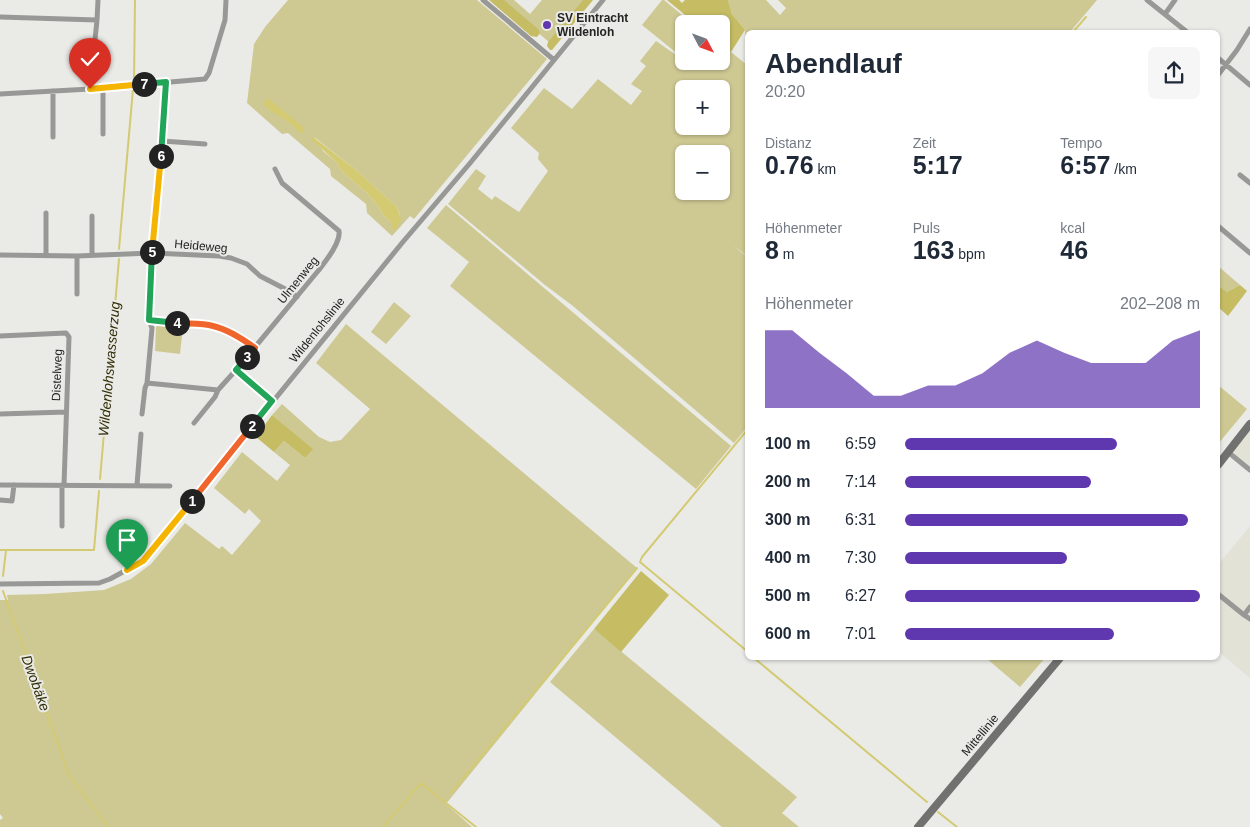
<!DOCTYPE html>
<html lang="de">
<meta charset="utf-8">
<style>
body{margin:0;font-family:Arial,sans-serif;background:#f6f6f7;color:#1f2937;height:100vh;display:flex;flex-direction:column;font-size:19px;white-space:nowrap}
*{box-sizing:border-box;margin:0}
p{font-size:16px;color:#747a83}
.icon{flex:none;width:28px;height:28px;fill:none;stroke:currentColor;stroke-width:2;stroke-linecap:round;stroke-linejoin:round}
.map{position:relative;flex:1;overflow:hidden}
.sheet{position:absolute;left:745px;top:30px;width:475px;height:630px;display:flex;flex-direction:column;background:#fff;border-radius:8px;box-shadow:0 1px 4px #0004}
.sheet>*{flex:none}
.needle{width:32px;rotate:131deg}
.tools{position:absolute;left:675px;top:15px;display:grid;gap:10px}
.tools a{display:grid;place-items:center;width:55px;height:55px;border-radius:8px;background:#fff;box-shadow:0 1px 4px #0004;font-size:25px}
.pin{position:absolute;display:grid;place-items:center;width:42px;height:42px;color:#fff;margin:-51px -21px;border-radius:50% 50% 50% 0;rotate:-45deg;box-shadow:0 0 5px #0007}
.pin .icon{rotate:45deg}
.km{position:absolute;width:25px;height:25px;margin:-12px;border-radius:50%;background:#222;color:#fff;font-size:14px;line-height:25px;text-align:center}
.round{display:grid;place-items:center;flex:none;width:52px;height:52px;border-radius:8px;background:#f6f6f7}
.overview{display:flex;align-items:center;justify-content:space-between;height:85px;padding:0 20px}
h1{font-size:28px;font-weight:800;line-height:38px}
.figures{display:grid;grid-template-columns:repeat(3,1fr);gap:8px;height:85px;padding:5px 20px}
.figures div{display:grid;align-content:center}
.figures b{font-size:25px;font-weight:800}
.figures small{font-size:14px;font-weight:400}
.figures p{font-size:14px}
.chart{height:140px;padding:10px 20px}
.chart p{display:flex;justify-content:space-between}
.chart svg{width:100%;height:90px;margin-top:5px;fill:#5f37af;opacity:.7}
ul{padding:0 20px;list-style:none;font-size:16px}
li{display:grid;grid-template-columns:80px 60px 1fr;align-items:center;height:38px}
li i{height:12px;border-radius:6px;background:#5f37af}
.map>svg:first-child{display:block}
.built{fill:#e2e2d7}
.green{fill:#cec993;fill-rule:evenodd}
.forest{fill:#c5bc64}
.water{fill:#d3ca72}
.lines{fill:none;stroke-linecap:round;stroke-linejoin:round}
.stream{stroke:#d3ca72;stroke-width:2}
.street{stroke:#989896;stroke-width:5}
.secondary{stroke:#71716f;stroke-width:8}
.split-1-casing{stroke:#fff;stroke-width:10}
.split-2-casing{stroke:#fff;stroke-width:10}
.split-3-casing{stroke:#fff;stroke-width:10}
.split-4-casing{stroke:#fff;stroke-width:10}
.split-5-casing{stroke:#fff;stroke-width:10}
.split-6-casing{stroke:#fff;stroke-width:10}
.split-7-casing{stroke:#fff;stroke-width:10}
.split-8-casing{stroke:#fff;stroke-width:10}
.split-1{stroke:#f5b400;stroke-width:6}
.split-2{stroke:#f0652b;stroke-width:6}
.split-3{stroke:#22a559;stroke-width:6}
.split-4{stroke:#f0652b;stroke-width:6}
.split-5{stroke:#22a559;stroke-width:6}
.split-6{stroke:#f5b400;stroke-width:6}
.split-7{stroke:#22a559;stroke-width:6}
.split-8{stroke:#f5b400;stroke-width:6}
.poi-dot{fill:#5f37af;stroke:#eaeae7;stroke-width:2}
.labels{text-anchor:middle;stroke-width:4;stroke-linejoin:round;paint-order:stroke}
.poi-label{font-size:12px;font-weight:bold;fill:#242423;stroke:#eaeae7;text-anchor:start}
.street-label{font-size:12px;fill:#242423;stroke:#eaeae7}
.water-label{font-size:14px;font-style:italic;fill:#312d05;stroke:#eaeae7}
</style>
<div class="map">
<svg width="1250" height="827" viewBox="0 0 1250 827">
<rect width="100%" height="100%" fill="#eaeae7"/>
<path class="built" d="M 1250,424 L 1250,470 L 1228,452 Z
M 1250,526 L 1250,678 L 1218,651 L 1218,565 Z"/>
<path class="green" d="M 288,0 L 477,0 L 547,59 L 414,219 L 410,216 L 392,236 L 367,213 L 366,204 L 331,176 L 330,169 L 288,133 L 282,134 L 247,103 L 254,44 L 265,27 ZM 314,137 L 356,170 L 397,207 L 400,215 L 391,225 L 391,222 L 383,215 L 379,207 L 367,193 L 343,172 L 335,161 L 323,151 Z
M 500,0 L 514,0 L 530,14 L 542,0 L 586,0 L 550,43 Z
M 662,0 L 664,0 L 693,24 L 684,24 L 684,48 L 679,55 L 642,25 Z
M 728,0 L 766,0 L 780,15 L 786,8 L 778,0 L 1097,0 L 1070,32 L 748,32 L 747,59 L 746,57 L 745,30 L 732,14 Z
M 656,41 L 679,57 L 684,52 L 684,61 L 721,61 L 721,44 L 747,65 L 747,256 L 733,245 L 747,257 L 748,426 L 734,443 L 573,306 L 545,285 L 448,204 L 476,169 L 486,176 L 478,189 L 492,200 L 495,196 L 519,212 L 548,171 L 538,159 L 539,153 L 511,128 L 544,88 L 572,109 L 598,79 L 631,105 L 642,91 L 631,84 L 646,66 L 640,61 ZM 684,89 L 721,89 L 721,126 L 684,126 ZM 684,154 L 721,154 L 721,191 L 684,191 Z
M 446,205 L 731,446 L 696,489 L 450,286 L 469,262 L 427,228 Z
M 1218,266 L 1240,285 L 1227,292 L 1218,285 Z
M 394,302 L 411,316 L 386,344 L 371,332 Z
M 159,324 L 183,327 L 180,354 L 155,351 L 156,327 Z
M 346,324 L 637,568 L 446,804 L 472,827 L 0,827 L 0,820 L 3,818 L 0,814 L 0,600 L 8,600 L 7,595 L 45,594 L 104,590 L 131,579 L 151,564 L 185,523 L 219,549 L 222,546 L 232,555 L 261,521 L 249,509 L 245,514 L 214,488 L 242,452 L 277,481 L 290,465 L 274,452 L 284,441 L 305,458 L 312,449 L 272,415 L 282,404 L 319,437 L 330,442 L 341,440 L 370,409 L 316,363 Z
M 1218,385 L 1247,409 L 1218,444 Z
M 594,629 L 797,797 L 782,813 L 799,827 L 722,827 L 550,682 Z
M 986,658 L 1045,658 L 1020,687 Z"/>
<path class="forest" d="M 489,0 L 504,0 L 538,29 L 540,33 L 537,37 L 531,36 Z
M 583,0 L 593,0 L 552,50 L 550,50 L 547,46 L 548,42 Z
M 667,0 L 679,0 L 682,3 L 685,0 L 728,0 L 732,14 L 745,30 L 731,52 L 721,44 L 721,24 L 696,24 Z
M 1218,285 L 1227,292 L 1240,285 L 1247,291 L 1228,316 L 1218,307 Z
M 272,415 L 313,449 L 305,458 L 284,441 L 274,452 L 256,437 Z
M 641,571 L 669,595 L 621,652 L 594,629 Z"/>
<path class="water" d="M 265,99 L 269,99 L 302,126 L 304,129 L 304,132 L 300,133 C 291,120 275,116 264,105 Z
M 313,137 L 356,170 L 397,207 L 401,219 L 400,222 L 394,231 L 391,228 L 391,222 L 383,215 L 379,207 L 367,193 L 343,172 L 335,161 L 311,139 Z"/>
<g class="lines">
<path class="stream" d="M 1073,32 L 1086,17
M 134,80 L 135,0
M 119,249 L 133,89
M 748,429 L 642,557 L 640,562 L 748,652
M 100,479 L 119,259
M 0,550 L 6,550 L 3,576
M 6,550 L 94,550 L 99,491
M 3,591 L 69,775 L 108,827
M 754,658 L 927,802
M 451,793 L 637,568
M 938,812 L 957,827
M 383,827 L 421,783 L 476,827"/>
<path class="street" d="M 483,0 L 554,60
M 1147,0 L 1187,32
M 1165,14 L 1175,0
M 0,17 L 97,20 L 90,89
M 97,20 L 98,0
M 1218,58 L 1250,85
M 1218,75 L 1237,50 L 1250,29
M 0,94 L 90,89 L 205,79 L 209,73 L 225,20 L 226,0
M 103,134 L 103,88
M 53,137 L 53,91
M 162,141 L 205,144
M 1240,175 L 1250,183
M 92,216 L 92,255
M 1218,226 L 1250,253
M 0,255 L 77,256 L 152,253 L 219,256 L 231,258 L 247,264 L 260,276 L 291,292 L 297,297
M 46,255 L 46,213
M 77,294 L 77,256
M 149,320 L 210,325 C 226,329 242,338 255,348
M 0,336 L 66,333 L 69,337 L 64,485
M 147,383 L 218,390 L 236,370
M 272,401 L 236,370 L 318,271 C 325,262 341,243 339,231 L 282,183 L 275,169
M 0,414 L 66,412
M 142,414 L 145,388 L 147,383 L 152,328 L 149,320 L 152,253 L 162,141 L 166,83
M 194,423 L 215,397 L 218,390
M 1228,452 L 1250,470
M 0,485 L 170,486
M 62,485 L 62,526
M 137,485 L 141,434
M 0,500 L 12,501 L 14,485
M 0,584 L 99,583 L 110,579 L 143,561 L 402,243 L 471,162 L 603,0
M 1218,594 L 1244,615 L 1250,607
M 1244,615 L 1250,619"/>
<path class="secondary" d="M 1218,465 L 1250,424
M 918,827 L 1060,658"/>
</g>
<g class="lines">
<g class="split-1-casing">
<path id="split-1" d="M 127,570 L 143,561 L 192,501"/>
</g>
<g class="split-2-casing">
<path id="split-2" d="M 192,501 L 252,426"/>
</g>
<g class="split-3-casing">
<path id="split-3" d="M 247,357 L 236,370 L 272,401 L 252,426"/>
</g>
<g class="split-4-casing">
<path id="split-4" d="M 177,323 C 189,324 202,323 213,326 C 226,329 244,340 255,348 L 247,357"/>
</g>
<g class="split-5-casing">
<path id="split-5" d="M 152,252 L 149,320 L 177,323"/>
</g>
<g class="split-6-casing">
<path id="split-6" d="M 152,252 L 161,156"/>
</g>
<g class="split-7-casing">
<path id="split-7" d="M 144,84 L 166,82 L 161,156"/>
</g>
<g class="split-8-casing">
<path id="split-8" d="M 90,89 L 144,84"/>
</g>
<use href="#split-1" class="split-1"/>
<use href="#split-2" class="split-2"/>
<use href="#split-3" class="split-3"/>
<use href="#split-4" class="split-4"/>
<use href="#split-5" class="split-5"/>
<use href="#split-6" class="split-6"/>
<use href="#split-7" class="split-7"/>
<use href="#split-8" class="split-8"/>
</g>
<circle class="poi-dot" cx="547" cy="25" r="5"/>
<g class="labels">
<g class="poi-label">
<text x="557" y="22">SV Eintracht<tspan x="557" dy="14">Wildenloh</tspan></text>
</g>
<g class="street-label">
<text transform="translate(201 246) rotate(5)" y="4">Heideweg</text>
<text transform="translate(298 280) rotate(-51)" y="4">Ulmenweg</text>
<text transform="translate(317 330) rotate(-51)" y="4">Wildenlohslinie</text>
<text transform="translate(57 375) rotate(-88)" y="4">Distelweg</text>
<text transform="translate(980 735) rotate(-50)" y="4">Mittellinie</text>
</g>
<g class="water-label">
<text transform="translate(109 369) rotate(-85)" y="5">Wildenlohswasserzug</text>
<text transform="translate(36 683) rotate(70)" y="5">Dwobäke</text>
</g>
</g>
</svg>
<div class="tools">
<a><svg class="needle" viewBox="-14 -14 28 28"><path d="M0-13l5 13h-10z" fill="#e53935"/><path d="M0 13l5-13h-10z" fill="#747a83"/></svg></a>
<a>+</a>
<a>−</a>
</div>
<div class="pin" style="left:127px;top:570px;background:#1e9e55"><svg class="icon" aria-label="arrive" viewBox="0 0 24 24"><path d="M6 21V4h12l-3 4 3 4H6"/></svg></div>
<div class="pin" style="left:90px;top:89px;background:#d93025"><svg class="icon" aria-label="check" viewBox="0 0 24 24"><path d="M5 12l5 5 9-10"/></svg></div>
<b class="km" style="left:192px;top:501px">1</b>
<b class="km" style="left:252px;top:426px">2</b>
<b class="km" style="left:247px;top:357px">3</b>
<b class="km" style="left:177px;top:323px">4</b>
<b class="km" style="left:152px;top:252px">5</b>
<b class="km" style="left:161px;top:156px">6</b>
<b class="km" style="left:144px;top:84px">7</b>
<section class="sheet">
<div class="overview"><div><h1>Abendlauf</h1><p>20:20</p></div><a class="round"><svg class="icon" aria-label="share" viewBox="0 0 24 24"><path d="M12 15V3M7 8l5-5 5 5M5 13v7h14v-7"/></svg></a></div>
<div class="figures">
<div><p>Distanz</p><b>0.76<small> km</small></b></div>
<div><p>Zeit</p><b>5:17</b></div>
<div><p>Tempo</p><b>6:57<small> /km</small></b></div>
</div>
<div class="figures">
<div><p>Höhenmeter</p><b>8<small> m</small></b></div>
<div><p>Puls</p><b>163<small> bpm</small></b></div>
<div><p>kcal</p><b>46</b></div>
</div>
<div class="chart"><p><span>Höhenmeter</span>202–208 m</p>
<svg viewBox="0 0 160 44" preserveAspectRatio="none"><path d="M0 44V6L10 6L20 17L30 27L40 38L50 38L60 33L70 33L80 27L90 17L100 11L110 17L120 22L130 22L140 22L150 11L160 6V44z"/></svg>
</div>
<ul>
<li><b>100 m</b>6:59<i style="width:72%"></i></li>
<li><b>200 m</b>7:14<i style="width:63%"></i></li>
<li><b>300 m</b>6:31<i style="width:96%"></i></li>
<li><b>400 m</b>7:30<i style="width:55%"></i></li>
<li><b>500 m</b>6:27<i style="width:100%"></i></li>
<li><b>600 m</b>7:01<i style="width:71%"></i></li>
</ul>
</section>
</div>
